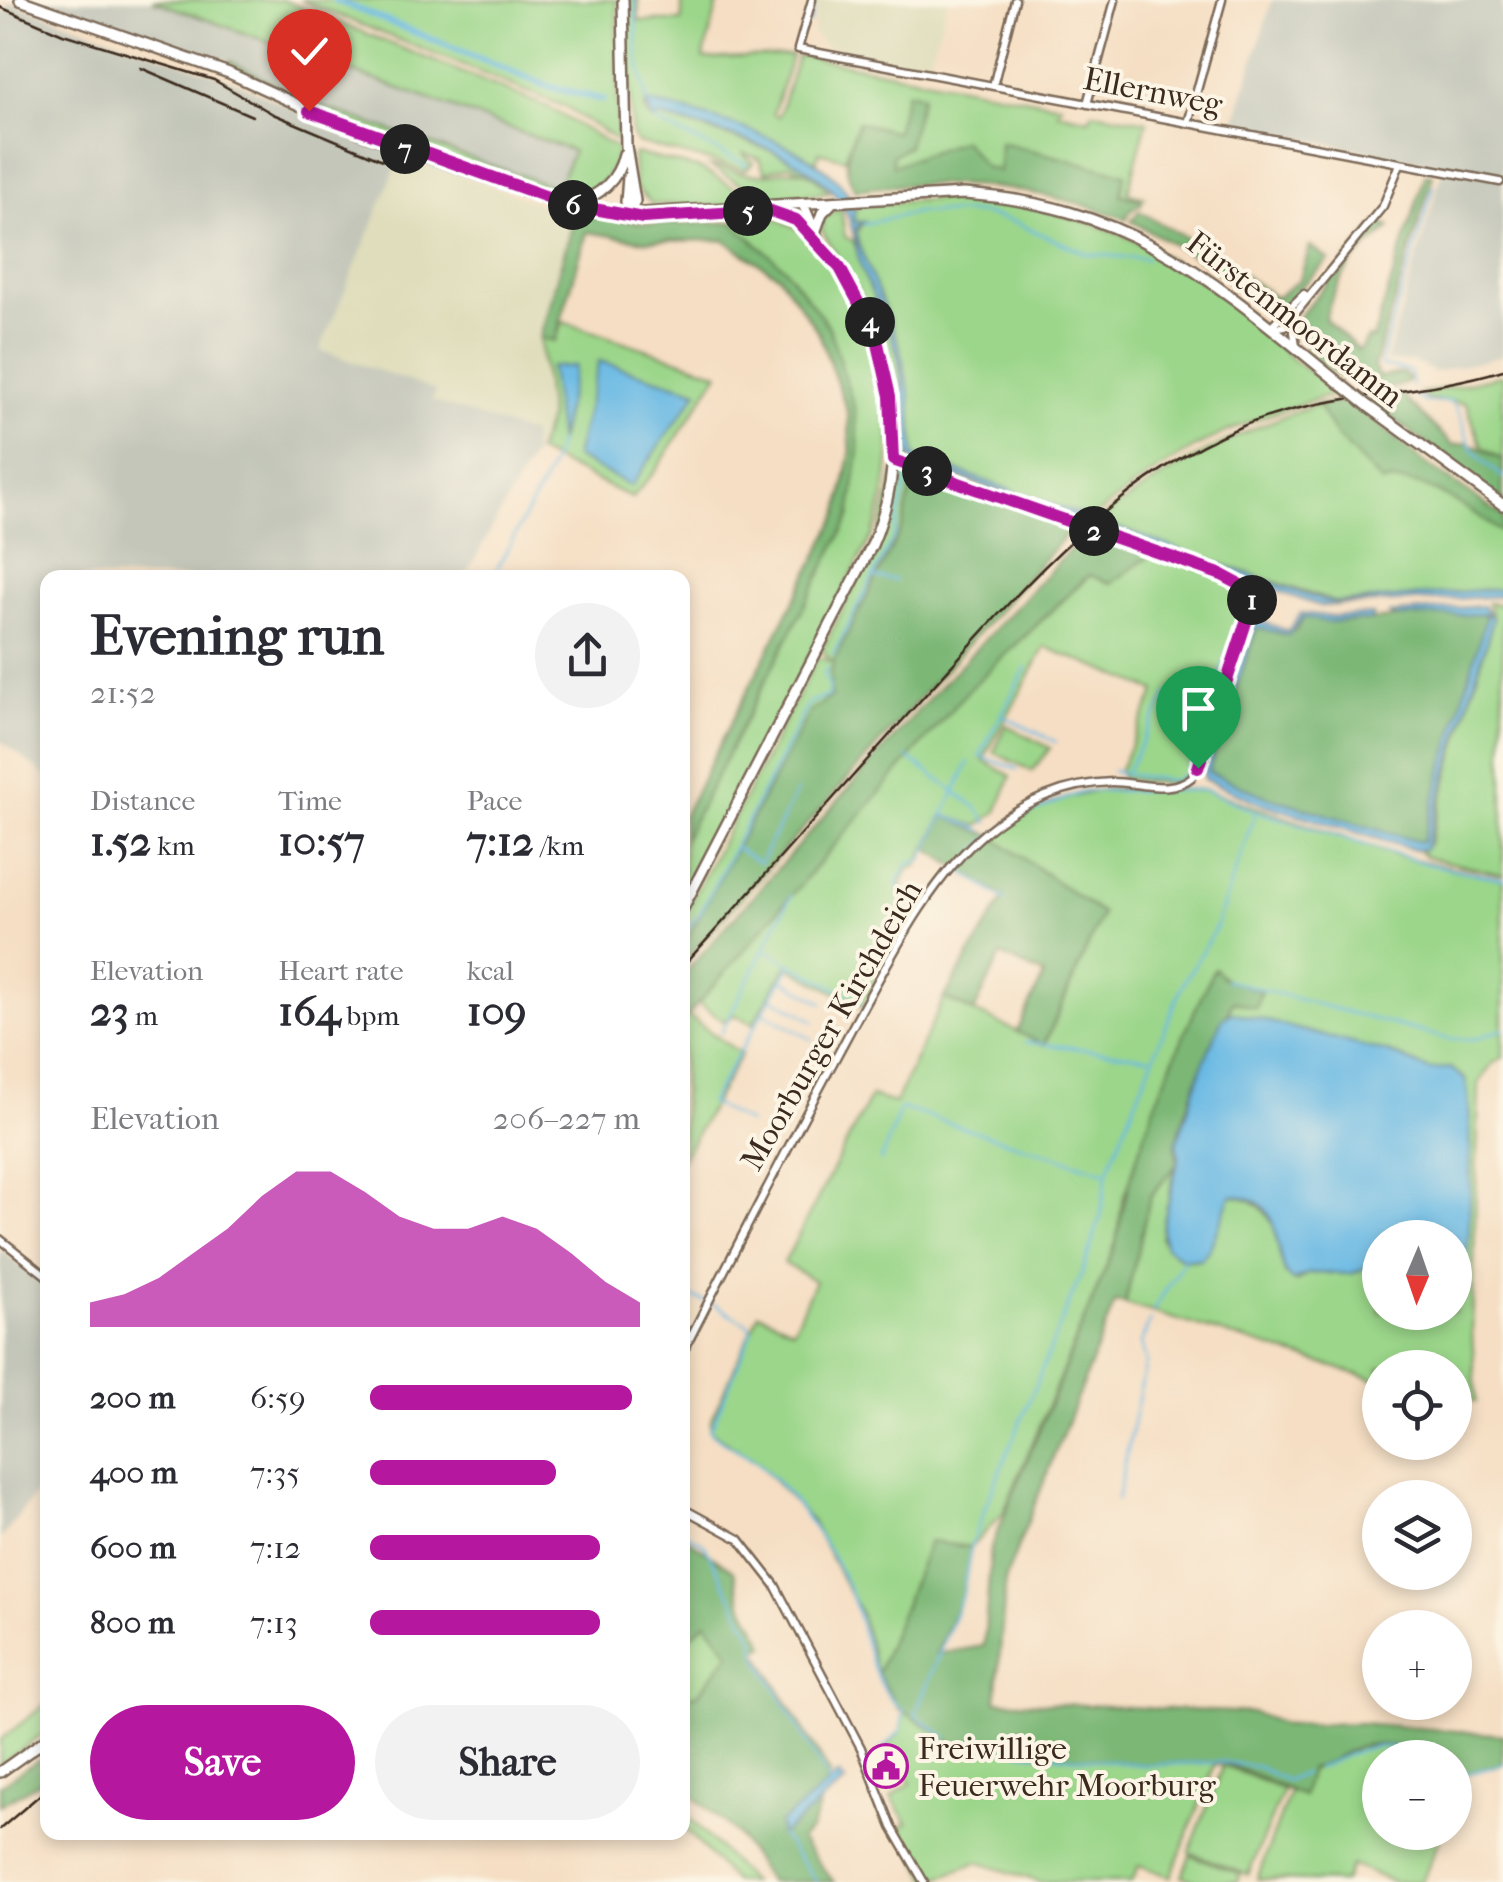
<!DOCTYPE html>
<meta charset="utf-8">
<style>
body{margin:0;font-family:"IM FELL French Canon",serif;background:#f2f2f3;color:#2b2b33;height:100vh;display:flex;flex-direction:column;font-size:38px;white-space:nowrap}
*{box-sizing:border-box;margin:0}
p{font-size:32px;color:#7c7c81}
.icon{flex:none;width:55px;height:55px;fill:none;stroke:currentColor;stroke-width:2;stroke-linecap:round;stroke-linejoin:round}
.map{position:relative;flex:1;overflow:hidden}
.panel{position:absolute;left:40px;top:570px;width:650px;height:1270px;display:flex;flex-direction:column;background:#fff;border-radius:20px;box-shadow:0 5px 15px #0003}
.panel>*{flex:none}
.needle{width:65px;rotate:182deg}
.tools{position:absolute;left:1362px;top:1220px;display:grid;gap:20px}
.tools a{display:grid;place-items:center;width:110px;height:110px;border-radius:50%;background:#fff;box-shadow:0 5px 15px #0003;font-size:50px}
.pin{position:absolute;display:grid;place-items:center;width:85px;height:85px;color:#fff;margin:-102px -42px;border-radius:50% 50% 50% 0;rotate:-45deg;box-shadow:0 0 10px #0007}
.pin .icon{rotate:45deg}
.km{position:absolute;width:50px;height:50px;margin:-25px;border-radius:50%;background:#222;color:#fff;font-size:28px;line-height:50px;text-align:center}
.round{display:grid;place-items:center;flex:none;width:105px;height:105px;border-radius:52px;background:#f2f2f3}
.head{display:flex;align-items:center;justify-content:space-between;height:170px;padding:0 50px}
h1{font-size:55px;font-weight:800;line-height:75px}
.stats{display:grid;grid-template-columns:repeat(3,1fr);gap:15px;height:170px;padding:10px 50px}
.stats div{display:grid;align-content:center}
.stats b{font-size:42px;font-weight:800}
.stats small{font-size:28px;font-weight:400}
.stats p{font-size:28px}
.chart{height:280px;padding:20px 50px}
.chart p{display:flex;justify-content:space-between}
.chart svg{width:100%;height:180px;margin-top:10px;fill:#b5179e;opacity:.7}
.action{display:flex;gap:20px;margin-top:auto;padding:20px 50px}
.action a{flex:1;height:115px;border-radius:60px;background:#b5179e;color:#fff;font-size:40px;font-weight:800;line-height:115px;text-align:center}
.action a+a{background:#f2f2f3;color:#2b2b33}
ul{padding:0 50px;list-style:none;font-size:32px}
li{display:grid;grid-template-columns:160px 120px 1fr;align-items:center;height:75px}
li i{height:25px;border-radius:12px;background:#b5179e}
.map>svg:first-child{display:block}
.built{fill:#dfddbb}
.industrial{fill:#c3c6b9}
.green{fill:#9bd68a;stroke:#6b8054;stroke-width:2.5}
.forest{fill:#7cb776;stroke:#5c704a;stroke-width:2.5}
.water{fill:#69b9e4;stroke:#527281;stroke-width:2.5}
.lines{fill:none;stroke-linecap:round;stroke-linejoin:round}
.stream{stroke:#69b9e4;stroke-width:2.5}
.canal{stroke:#69b9e4;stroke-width:6}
.minor-casing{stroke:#7c6958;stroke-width:11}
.major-casing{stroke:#7c6958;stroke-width:14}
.minor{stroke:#fff;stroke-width:6}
.major{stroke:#fff;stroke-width:9}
.rail{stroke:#3b2a1e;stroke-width:2.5}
.major-bridge-casing{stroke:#7c6958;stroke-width:14;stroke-linecap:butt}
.major-bridge{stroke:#fff;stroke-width:9}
.route-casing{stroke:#fff;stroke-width:20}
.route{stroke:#b5179e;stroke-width:12}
.labels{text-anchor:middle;stroke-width:8;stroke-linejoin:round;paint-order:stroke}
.street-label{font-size:32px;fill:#3b2a1e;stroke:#fcf5e5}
.poi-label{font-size:32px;fill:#3b2a1e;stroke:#fcf5e5;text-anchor:start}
</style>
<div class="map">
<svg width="1503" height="1882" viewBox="0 0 1503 1882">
<rect width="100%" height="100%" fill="#fcf5e5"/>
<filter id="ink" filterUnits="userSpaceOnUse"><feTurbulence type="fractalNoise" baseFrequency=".01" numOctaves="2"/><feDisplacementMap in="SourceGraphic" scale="20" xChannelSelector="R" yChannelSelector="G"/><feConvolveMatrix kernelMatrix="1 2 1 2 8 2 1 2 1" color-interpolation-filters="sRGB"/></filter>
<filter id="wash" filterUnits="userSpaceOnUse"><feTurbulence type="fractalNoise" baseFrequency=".0048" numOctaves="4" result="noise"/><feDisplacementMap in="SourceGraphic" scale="40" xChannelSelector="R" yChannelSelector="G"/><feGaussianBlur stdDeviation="2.25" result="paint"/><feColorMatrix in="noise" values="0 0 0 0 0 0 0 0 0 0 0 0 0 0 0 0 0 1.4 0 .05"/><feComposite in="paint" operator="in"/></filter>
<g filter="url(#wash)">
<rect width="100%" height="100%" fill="#f5dec3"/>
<path class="built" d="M 818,0 L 948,0 L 928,66 L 827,47 L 813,33 Z
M 402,153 L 574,217 L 539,345 L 556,450 L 533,444 L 530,434 L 432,401 L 436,392 L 319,350 Z"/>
<path class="industrial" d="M 43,0 L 152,0 L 573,151 L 558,188 L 313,104 L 230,61 Z
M 1272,0 L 1503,0 L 1503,356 L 1435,372 L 1413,362 L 1386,362 L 1444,166 L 1234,125 Z
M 10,2 L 237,82 L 317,121 L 402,153 L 320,350 L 436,391 L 432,401 L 531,434 L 534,452 L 465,577 L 48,578 L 47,777 L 0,740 L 0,11 L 6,13 Z
M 0,1249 L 48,1289 L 47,1479 L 0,1540 Z"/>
<path class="green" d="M 152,0 L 283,0 L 548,107 L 618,149 C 611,182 590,203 555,197 L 342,121 L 226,67 L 230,61 L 313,104 L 557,188 L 573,151 Z
M 300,0 L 617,0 L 618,141 L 563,106 Z
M 627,0 L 638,0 L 639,21 L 682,21 L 682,0 L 719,0 L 703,59 L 792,55 L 773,114 L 779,116 L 798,55 L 1061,105 L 1058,112 L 1089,119 L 1093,112 L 1147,121 L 1128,192 L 1146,198 L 1120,195 L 1125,175 L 1001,142 L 1000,171 L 892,167 L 892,156 L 922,95 L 907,92 L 897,132 L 858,122 L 845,159 L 819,152 L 817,161 L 646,102 L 645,112 L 652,120 L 660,117 C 687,124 810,157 817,176 L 790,165 L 765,172 L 759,159 L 742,152 L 753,163 L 745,170 L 637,143 L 632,136 Z
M 638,154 L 701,169 L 758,201 L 722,206 L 652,204 L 635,187 L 633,155 Z
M 710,166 C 723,166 736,173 749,174 C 785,179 799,153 829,192 L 768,200 Z
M 949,198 C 1056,203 1147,233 1230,301 C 1247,315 1269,332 1279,346 C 1292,364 1323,378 1340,393 C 1233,421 1177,451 1091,519 L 915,456 C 907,422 910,384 900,349 C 889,308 864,274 856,233 L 863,222 L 854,222 L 854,210 L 863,205 Z
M 841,208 L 845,237 L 853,241 L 898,353 L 909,458 L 1085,525 L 899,456 L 897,419 L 867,307 L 822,231 L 824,218 Z
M 772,218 C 804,225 822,249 840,276 C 890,352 905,448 873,534 L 683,899 L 683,816 L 814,569 L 839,513 L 851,451 L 848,413 L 819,333 L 779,276 L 724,240 L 732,222 Z
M 563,322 L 719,373 L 656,470 L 632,498 L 537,452 L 549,417 L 540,338 L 555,340 Z
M 1503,375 L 1503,460 L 1482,447 L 1466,403 L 1427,399 L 1421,394 Z
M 1318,405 C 1350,459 1398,471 1450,498 C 1469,508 1486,522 1503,533 L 1503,590 L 1337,603 L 1096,522 C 1165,471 1235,430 1318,405 Z
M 902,465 L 915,470 L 902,527 L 831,680 L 831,697 L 810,711 L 683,946 L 683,916 L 818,657 L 832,662 L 822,650 L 877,541 L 896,470 Z
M 1151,555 C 1179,564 1238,571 1249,600 L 1188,778 L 1170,784 L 1122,779 L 1119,771 L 1156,691 L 1045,647 L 983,760 L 1011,776 L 997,812 L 978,826 L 943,815 L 917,866 L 909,869 L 901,884 L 908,899 C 891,935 881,972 862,1007 L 787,966 L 753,1024 L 735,1015 L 724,1021 L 698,1003 L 970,688 L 1090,575 L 1111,583 Z
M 1488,603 L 1503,605 L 1503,875 L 1426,857 L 1418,850 L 1429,844 L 1493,619 Z
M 1006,725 L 1050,748 L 1032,771 L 994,752 Z
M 1120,788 L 1206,790 L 1395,855 L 1503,879 L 1503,1058 L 1492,1064 L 1479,1083 L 1472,1332 L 1476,1402 L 1455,1397 L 1455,1368 L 1380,1368 L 1380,1381 L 1125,1304 L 1150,1197 L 1175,1167 L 1161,1237 C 1168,1254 1183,1263 1201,1259 L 1231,1196 C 1270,1197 1284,1241 1285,1274 L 1296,1282 L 1310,1273 L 1357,1272 L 1378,1261 L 1380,1312 L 1455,1312 C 1455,1294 1463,1283 1465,1268 C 1469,1232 1476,1106 1464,1078 L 1450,1068 L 1430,1070 L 1390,1053 L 1228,1013 L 1233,1001 L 1226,980 L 1123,1197 L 1116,1243 L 1003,1513 L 971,1547 L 929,1542 L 877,1674 L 860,1613 L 812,1522 L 758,1463 L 710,1431 L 711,1420 L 759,1313 L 793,1329 L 815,1281 L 784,1263 L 871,1096 L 895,1103 L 944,998 L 1045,1044 L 1102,914 L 992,836 C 1033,808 1071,792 1120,788 Z
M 687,1015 L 741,1054 L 683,1158 L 682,1021 Z
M 706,1621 L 730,1653 L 697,1694 L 683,1696 L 683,1644 Z
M 47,1703 L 47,1731 L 0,1765 L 0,1740 Z
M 904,1710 L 957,1745 L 1146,1765 L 1223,1762 L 1304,1773 L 1360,1746 L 1398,1747 L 1435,1757 L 1380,1758 L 1380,1832 L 1442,1833 L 1422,1882 L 1393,1882 L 1351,1865 L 1344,1882 L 1257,1879 L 1290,1791 L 1223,1765 L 1283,1790 L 1248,1875 L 1189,1852 L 1223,1766 L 1215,1764 L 1171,1877 L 1139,1865 L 1132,1882 L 1040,1882 L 977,1862 L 929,1882 L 900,1827 L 908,1823 L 891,1797 L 911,1783 L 887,1747 L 901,1730 Z
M 682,1810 L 751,1882 L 734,1882 L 683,1826 Z
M 1190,1855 L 1241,1874 L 1237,1882 L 1197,1882 L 1182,1876 Z"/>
<path class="forest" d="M 906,92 L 922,95 L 908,146 L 892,156 L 893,166 L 963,140 L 984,167 L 999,171 L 1000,142 L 1125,174 L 1121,195 L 1142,200 L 1141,205 L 1131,209 L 1126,219 C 1038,186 949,177 856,190 C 839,167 849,147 858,122 L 896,132 Z
M 1426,173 L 1433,175 L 1374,367 L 1379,377 L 1403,373 L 1410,379 C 1373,411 1295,361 1297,319 L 1378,222 L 1390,227 C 1383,236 1374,241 1366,248 C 1344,269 1333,290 1325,319 L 1359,351 L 1368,338 L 1373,339 Z
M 1139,211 L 1204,248 L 1276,298 L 1300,279 L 1310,246 L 1329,260 L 1278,310 L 1268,311 L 1206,263 L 1131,221 Z
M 575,215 L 653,224 L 732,222 L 785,268 L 829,327 L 855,410 L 859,451 L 850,517 L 683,841 L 683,816 L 839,513 L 851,451 L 848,413 L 819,333 L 779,276 L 724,240 L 645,241 L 587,232 L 555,341 L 540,338 Z
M 1401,395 L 1453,445 L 1469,443 L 1503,460 L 1503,502 L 1368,400 L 1355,404 L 1422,461 L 1503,516 L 1503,533 C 1468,510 1426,474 1382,483 L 1335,434 L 1318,405 Z
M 915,470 L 1073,527 L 683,963 L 683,946 L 810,711 L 831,697 L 830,673 L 835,658 L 902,527 Z
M 1086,533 L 1151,555 L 1111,583 L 1089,575 L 970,688 L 683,1021 L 683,975 L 931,696 Z
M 1481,611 L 1487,619 L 1422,843 L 1267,797 L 1208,772 L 1257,627 L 1285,635 L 1296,631 L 1304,617 L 1343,622 Z
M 944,816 L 992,836 L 1102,914 L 1044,1045 L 1017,1032 L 1044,975 L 1001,955 L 974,1012 L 944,998 L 1004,898 L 928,849 Z
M 1214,968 L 1226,980 L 1261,991 L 1256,1008 L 1233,1001 L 1203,1064 L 1182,1123 L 1176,1144 L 1177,1164 L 1150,1197 L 1125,1304 L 1115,1302 L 1006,1577 L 996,1701 L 1254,1713 L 1285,1725 L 1361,1723 L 1503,1735 L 1503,1764 L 1466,1774 L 1455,1768 L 1455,1758 C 1424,1757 1393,1740 1361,1746 C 1343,1750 1330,1766 1310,1768 L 1303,1796 L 1223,1762 L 1146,1765 L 957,1745 L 898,1708 L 877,1674 L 929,1542 L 971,1547 L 963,1593 L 936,1654 L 984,1646 L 991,1548 L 1116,1243 C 1132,1147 1174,1056 1214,968 Z
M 683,1536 L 734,1571 L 742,1602 L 765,1645 L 756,1650 L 830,1774 L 811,1830 L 800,1839 L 834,1882 L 769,1882 L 737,1834 L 683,1788 L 683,1696 L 698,1694 L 730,1653 L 706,1622 L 683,1644 Z
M 47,1754 L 47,1778 L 0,1805 L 0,1785 Z"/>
<path class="water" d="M 646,102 C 698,112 861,152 854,222 L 864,222 L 856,228 L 858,243 L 899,344 L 910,395 L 915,456 L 1321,600 L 1337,603 L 1491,589 L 1503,590 L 1503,596 L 1320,606 L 912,460 C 904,448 905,390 901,370 C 894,333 876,304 862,270 C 855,251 855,229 846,211 C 818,152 719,132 660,117 L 652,121 Z
M 599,361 L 698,391 L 631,486 L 575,457 Z
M 575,366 L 559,442 L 550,367 Z
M 1483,606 L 1493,619 L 1425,849 L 1415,850 L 1260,803 L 1204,779 L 1203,767 L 1250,625 L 1259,621 L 1288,631 L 1301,613 L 1332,617 L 1373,615 L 1371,620 L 1326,622 L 1303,617 L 1289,635 L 1256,627 L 1208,772 L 1267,797 L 1422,843 L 1487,614 L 1396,617 L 1388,614 Z
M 1232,1012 L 1390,1053 L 1430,1070 L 1450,1068 L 1464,1078 C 1474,1094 1471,1247 1465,1271 C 1463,1277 1458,1284 1455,1291 L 1455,1238 L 1380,1238 L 1380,1261 L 1351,1274 L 1310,1273 L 1292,1281 C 1268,1260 1290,1195 1231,1196 L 1210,1248 L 1201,1259 L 1183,1259 L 1165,1247 L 1162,1228 L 1179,1157 L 1177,1142 L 1203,1064 L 1222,1019 Z
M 839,1775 L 845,1782 L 780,1836 L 780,1823 Z"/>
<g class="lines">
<path class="stream" d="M 635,0 L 638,58 L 648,104
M 815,4 L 816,0
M 810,23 L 813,10
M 654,121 L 747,165
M 864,224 L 918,212 L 980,213 L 1014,222 L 1087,254 L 1147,259
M 1413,386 L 1410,371 L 1381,366 L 1381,359 L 1434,186
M 1415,396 L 1426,402 L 1450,401 C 1462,411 1462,424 1468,439 C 1474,456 1489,466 1503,477
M 873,577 L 895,580
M 492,578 L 548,473 L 559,442
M 833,655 L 894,536 L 909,470
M 1209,709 L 1168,693 L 1125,774 L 1173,781 L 1187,773 L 1246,598
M 1003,716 L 1056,742
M 907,757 L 976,807 L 988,823
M 1017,769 L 980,756 L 1026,668
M 1113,771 L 1123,773
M 946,816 L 982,830
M 736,848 L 760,863 L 797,791
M 1005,900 L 960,870 L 989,838 L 1020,817 L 1085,791 L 1206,790 L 1255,811
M 920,901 L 878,962 L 876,954 L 884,946 L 905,896 L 897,884 L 908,864 L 922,860 L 969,762
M 682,936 L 700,913 L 809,703 L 828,696 L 830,687 L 824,676 L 827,668
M 766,950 L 861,1002
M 782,979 L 823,1003
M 1226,980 L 1448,1039 L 1476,1039 L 1503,1029
M 772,997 L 814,1021
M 764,1013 L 811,1039
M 721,1033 L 791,896
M 1026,1042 L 1149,1057
M 748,1123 L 710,1103 L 791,964
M 881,1160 L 901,1108 L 1106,1172
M 682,1294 L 704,1301
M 713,1304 L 748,1324 L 752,1331 L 710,1431 C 721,1444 741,1449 755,1461 C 795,1496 824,1538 847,1585 C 864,1621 869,1691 904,1710 L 901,1730 L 877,1755
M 1153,1311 L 1184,1260
M 1117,1500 L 1146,1362 L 1141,1343 L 1150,1320
M 682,1531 L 704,1544 L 755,1641 L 757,1656 L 830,1783
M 946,1737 L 915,1715 L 963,1593 L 971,1547 L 986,1505 L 1084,1267 L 1101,1216 L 1107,1172 L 1182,986 L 1215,929 L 1256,811 L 1428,864 L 1503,879
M 957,1745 L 1146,1765 L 1223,1762 L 1258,1767 L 1287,1781 L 1304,1773
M 1317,1768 C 1372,1745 1374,1739 1435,1758
M 1455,1768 L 1466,1774 L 1503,1764
M 781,1835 L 817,1882"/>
<path class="canal" d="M 335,0 L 547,86 L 603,100"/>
</g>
</g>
<g filter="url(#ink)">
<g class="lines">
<g class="minor-casing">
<path id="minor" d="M 812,0 L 798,49 L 1500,182
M 993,86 L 1015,0
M 1087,104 L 1115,0
M 1188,123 L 1222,0
M 1292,316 L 1296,347
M 1270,327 L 1304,294
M 1273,328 L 1285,326 L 1383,206 L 1400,164
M 0,1239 L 48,1277
M 682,1354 C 738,1243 795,1133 854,1024 C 890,959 929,879 987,831 C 1022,802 1066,783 1112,782 C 1138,782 1171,795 1192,777 L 1252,604 L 1249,591 L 1233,579 L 893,460
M 682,1508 L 739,1539 L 775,1585 L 861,1748 L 892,1827 L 924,1882"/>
</g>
<g class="major-casing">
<path id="major" d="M 20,0 L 229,73 L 360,133 L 548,199 L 626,214 L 964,194 C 1135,206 1216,283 1343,386
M 623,0 L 626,146 L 635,201 L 630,213
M 628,177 L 626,202 L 630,213
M 575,204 C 600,195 618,181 624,154
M 803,204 L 817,237
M 633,215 L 663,219 L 726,214
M 816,230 L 822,213 L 833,202
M 1368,406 L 1503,505
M 682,910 L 872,545 C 911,454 896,346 838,266 C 819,239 801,219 769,210
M 0,1772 L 48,1738"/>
</g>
<use href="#minor" class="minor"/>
<use href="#major" class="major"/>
<path class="rail" d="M 0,7 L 63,34 L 214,80 L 273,114 L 385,161
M 141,68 L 252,116
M 682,967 C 762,879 840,790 919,702 C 1013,598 1107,485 1238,428 C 1324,391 1415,397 1503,370
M 0,1829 L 48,1788"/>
<g class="major-bridge-casing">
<path id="major-bridge" d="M 1343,386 L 1368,406"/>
</g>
<use href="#major-bridge" class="major-bridge"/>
</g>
</g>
<g class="lines" filter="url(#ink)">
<g class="route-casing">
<path id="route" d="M 309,111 L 567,204 L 643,218 L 768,210 L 796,220 L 840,268 L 876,335 L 890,396 L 893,460 L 1222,575 L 1248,589 L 1252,604 L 1198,768"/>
</g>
<use href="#route" class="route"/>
</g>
<defs>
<g id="civic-ring" transform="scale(2.25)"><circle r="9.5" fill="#fcf5e5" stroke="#b5179e" stroke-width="1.5"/><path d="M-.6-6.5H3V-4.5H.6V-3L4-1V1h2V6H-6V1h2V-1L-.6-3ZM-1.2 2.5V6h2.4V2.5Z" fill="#b5179e"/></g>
</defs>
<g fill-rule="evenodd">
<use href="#civic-ring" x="886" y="1766"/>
</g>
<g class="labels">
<g class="street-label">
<text transform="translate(1153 91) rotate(11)" y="11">Ellernweg</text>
<text transform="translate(1295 319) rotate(38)" y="11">Fürstenmoordamm</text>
<text transform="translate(831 1025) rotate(-60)" y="11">Moorburger Kirchdeich</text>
</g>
<g class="poi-label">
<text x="918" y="1759">Freiwillige<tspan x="918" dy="37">Feuerwehr Moorburg</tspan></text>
</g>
</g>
</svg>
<div class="tools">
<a><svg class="needle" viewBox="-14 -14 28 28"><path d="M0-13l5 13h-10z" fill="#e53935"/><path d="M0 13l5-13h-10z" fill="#7c7c81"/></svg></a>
<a><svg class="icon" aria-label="locate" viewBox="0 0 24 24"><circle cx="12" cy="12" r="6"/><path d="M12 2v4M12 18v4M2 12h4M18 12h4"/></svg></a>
<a><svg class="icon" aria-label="layers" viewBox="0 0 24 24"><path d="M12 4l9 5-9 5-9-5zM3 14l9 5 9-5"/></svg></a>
<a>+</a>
<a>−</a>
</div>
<div class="pin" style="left:1198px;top:768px;background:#1e9e55"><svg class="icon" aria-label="arrive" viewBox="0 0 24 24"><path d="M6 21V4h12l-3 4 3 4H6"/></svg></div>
<div class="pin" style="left:309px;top:111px;background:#d93025"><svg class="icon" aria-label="check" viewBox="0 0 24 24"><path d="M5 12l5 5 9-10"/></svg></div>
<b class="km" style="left:1252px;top:600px">1</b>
<b class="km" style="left:1094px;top:531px">2</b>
<b class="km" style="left:927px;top:471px">3</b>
<b class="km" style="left:870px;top:322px">4</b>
<b class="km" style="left:748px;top:211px">5</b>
<b class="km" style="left:573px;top:205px">6</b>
<b class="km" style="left:405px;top:149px">7</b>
<section class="panel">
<div class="head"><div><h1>Evening run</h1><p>21:52</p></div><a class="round"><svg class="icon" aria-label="share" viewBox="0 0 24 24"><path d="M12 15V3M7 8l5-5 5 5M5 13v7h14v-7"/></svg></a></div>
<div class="stats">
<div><p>Distance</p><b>1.52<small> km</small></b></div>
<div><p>Time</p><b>10:57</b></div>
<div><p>Pace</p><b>7:12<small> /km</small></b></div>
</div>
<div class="stats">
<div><p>Elevation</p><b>23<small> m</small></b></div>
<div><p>Heart rate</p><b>164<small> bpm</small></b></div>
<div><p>kcal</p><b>109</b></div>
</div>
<div class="chart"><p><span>Elevation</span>206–227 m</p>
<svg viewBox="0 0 160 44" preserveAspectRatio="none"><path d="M0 44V38L10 36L20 32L30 26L40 20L50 12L60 6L70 6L80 11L90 17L100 20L110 20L120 17L130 20L140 26L150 33L160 38V44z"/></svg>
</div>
<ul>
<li><b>200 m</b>6:59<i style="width:97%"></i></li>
<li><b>400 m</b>7:35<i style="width:69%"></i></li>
<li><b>600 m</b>7:12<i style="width:85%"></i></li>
<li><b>800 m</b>7:13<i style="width:85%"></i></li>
</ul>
<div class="action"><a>Save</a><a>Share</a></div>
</section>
</div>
